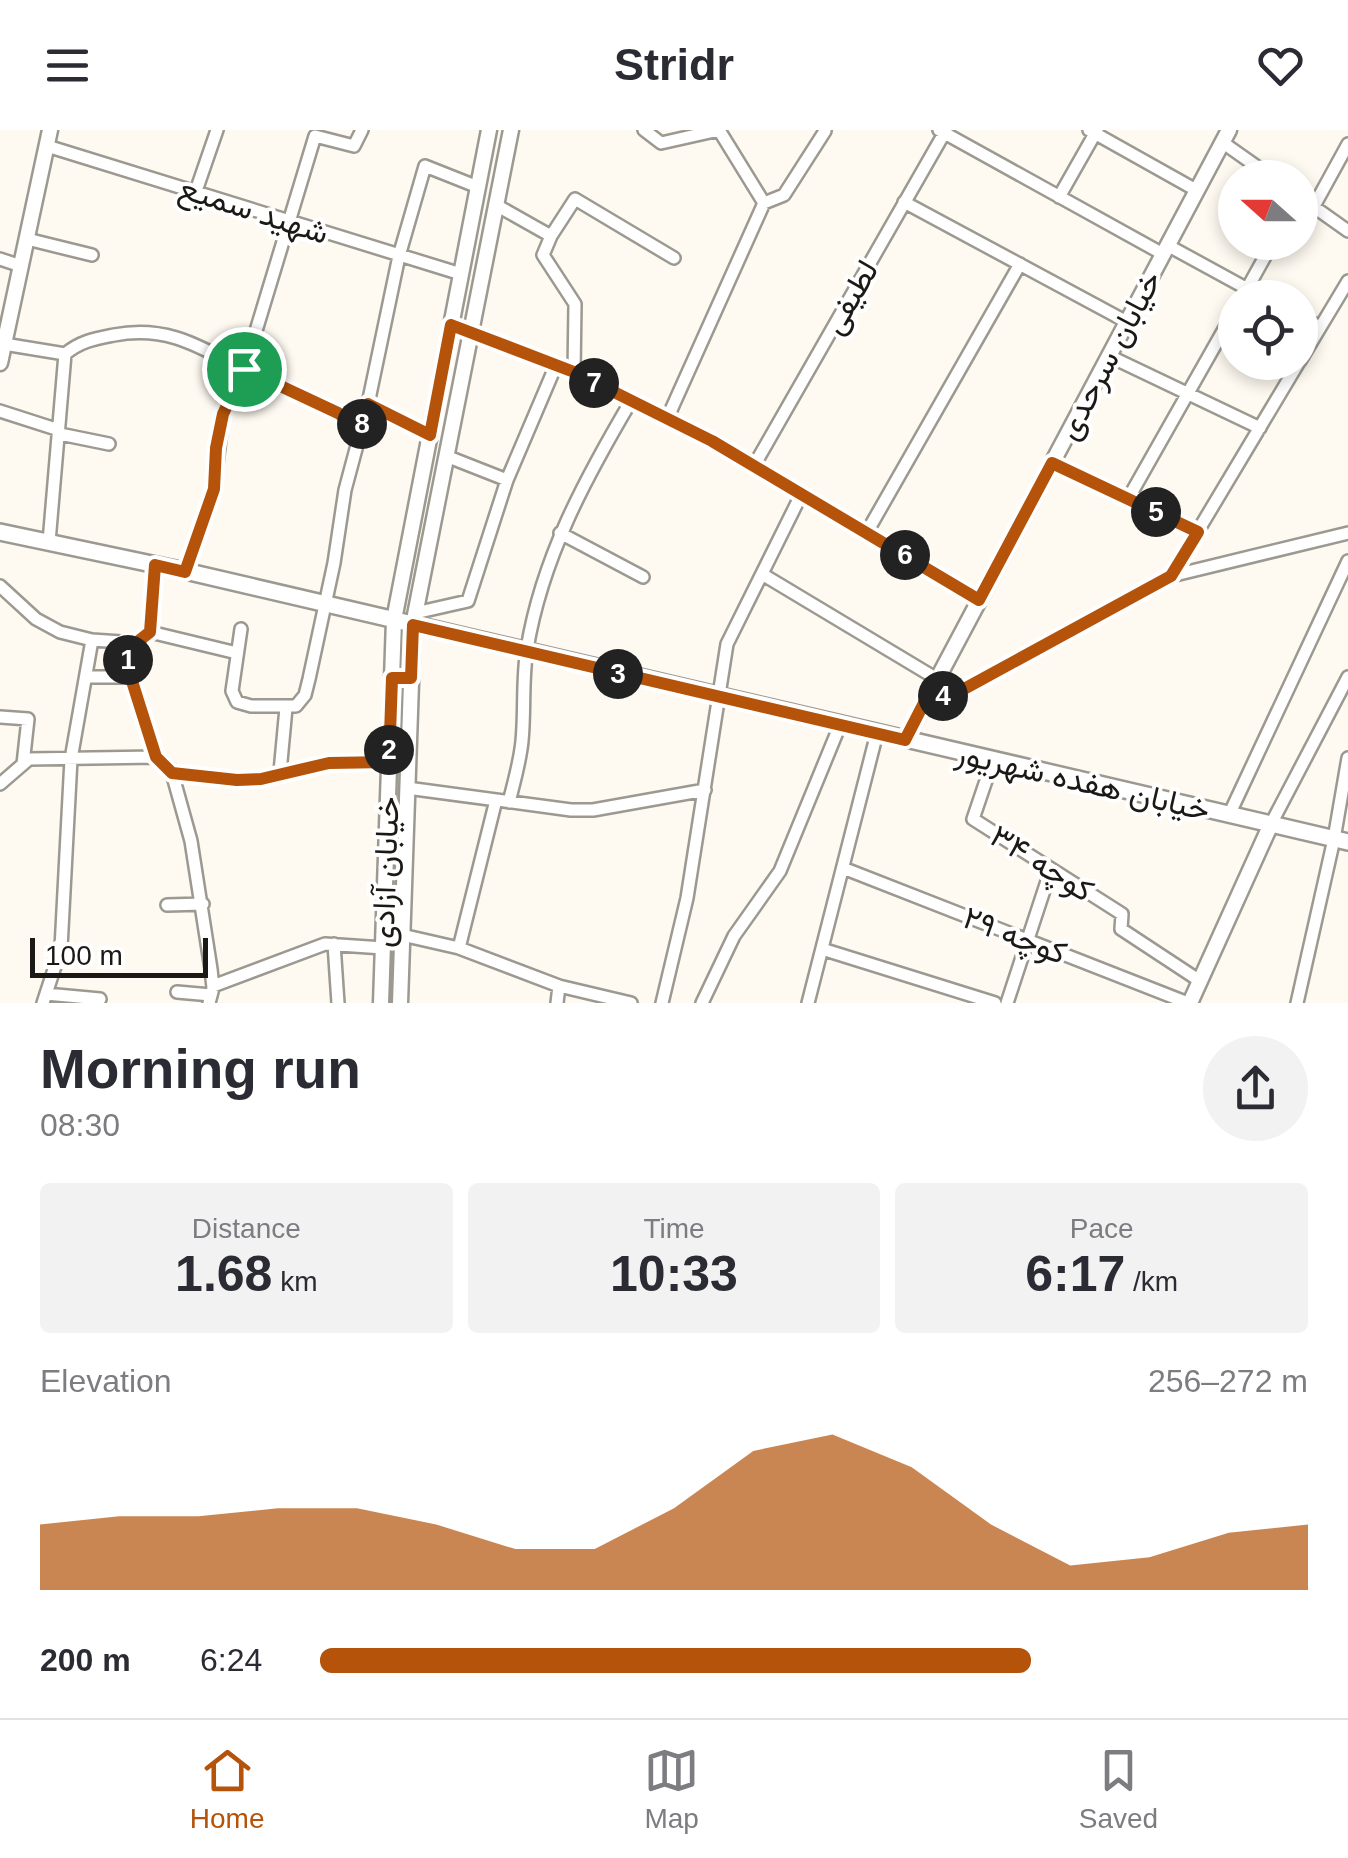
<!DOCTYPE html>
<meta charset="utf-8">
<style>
body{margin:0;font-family:Arial,Vazirmatn,sans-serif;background:#f2f2f3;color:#2b2b33;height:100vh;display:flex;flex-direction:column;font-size:38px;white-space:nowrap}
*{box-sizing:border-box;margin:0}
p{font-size:32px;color:#7c7c81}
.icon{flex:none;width:55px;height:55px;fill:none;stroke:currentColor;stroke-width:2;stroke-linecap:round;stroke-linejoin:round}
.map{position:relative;height:873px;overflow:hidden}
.details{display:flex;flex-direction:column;background:#fff;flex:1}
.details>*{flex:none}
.needle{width:65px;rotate:291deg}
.buttons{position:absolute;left:1218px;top:30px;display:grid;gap:20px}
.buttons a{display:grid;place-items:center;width:100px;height:100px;border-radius:50%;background:#fff;box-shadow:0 5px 15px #0003;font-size:50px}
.scale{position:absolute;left:30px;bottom:25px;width:178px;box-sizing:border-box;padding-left:10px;border:5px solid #1b1916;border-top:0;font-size:28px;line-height:35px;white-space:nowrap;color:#1b1916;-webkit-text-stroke:8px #fff;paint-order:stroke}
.pin{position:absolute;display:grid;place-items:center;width:85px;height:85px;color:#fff;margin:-42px;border:5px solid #fff;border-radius:50%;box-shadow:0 2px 10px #0007}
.km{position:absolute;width:50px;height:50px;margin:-25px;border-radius:50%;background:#222;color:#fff;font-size:28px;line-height:50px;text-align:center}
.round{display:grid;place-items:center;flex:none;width:105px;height:105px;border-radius:52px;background:#f2f2f3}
.overview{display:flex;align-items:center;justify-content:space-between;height:170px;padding:0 40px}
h1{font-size:55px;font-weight:700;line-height:75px}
.stats{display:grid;grid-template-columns:repeat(3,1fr);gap:15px;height:170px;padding:10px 40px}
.stats div{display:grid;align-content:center;border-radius:10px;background:#f2f2f3;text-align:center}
.stats b{font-size:50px;font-weight:700}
.stats small{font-size:28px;font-weight:400}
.stats p{font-size:28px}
.chart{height:280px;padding:20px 40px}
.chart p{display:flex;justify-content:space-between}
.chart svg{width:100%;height:180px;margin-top:10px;fill:#b45309;opacity:.7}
ul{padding:0 40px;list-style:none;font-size:32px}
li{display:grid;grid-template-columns:160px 120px 1fr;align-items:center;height:75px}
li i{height:25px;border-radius:12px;background:#b45309}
header{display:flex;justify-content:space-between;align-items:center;height:130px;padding:0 40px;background:#fff;font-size:45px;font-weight:700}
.menu{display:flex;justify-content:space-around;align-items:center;height:140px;border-top:2px solid #e1e1e2;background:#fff;font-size:28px;color:#7c7c81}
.menu a{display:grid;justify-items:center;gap:5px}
.menu .selected{color:#b45309}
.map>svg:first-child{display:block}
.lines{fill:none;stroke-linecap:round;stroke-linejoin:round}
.minor-casing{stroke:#9c9991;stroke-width:16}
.tertiary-casing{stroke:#9c9991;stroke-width:19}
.secondary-casing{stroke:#9c9991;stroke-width:20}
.minor{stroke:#fff;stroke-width:11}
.tertiary{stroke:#fff;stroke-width:14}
.secondary{stroke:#fff;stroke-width:15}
.route-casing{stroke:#fff;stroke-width:20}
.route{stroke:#b45309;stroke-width:12}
.labels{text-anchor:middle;stroke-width:8;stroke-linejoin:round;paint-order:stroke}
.street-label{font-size:32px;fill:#1b1916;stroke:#fff}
</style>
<header><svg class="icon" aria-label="menu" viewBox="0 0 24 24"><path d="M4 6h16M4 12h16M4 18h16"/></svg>Stridr<svg class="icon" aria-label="heart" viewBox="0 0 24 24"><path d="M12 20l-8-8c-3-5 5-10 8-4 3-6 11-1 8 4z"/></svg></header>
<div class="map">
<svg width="1348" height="873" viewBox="0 0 1348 873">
<rect width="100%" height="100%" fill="#fefaf1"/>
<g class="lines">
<g class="minor-casing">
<path id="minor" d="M 644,0 L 661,13 L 719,0
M 939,0 L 1163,124
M 1089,0 L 1196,60
M 1222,12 L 1273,48
M 47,16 L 461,144
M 196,61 L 217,0
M 1059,67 L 1097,0
M 1300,67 L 1348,101
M 904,72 L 1127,192
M 764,73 L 784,65 L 825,1
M 496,75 L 551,106
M 1314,76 L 1348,14
M 27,109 L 92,125
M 1167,115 L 1264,168
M 0,129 L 21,136
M 1242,168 L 1273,112
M 1300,187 L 1320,197
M 471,202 L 574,243 L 712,311 L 979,470
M 4,214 L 65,224
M 65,224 C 81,211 94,209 114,205 C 177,193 211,226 265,250 C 298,265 330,277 360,299
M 1109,226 L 1260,298
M 1300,231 L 1348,151
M 574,243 L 575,174 L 543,125 L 551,106 L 575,69 L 674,128
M 368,274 L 430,305
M 0,281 L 59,300
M 667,289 L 764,73 L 719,0
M 60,304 L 109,314
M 446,326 L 507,350
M 1052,333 L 1198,402
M 755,334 L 946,0
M 1128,369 L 1235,180
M 867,402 L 1020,134
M 560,403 L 643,447
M 49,412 L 65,224
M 185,441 L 214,359 L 223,284 L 252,214 L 315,6 L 354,16 L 362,0
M 762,444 L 937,549
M 1171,446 L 1299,232
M 0,456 L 36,489 L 60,502 L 92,510 L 71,629 L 61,818 L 43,873
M 415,483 L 468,471 L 507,350 L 556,235
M 241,499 L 232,561 L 237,572 L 251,576 L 296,576 L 305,565 L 309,549 L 334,433 L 345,360 L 368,274 L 399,126 L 425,36 L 478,57
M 150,502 L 237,523
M 92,510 L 136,513 L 150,502 L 155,435
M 86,547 L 131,547
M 925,571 L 964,559 L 1171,446 L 1348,403
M 0,587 L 28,589 L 23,634
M 156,627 L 171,639 L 191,711 L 211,839 L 213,858 L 209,873
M 993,630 L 973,689 L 1122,784 L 1121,799 L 1200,851
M 280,642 L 286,578
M 172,643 L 237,650 L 261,649 L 329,633 L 389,633
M 0,654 L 29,629 L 156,627 L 131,547 L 126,513
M 407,658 L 571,680 L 593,680 L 705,660
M 496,670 L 459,818 L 559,856 L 631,873
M 509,672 C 514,652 520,632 522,611 C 525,581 522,549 527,519 C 542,428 585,349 631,271
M 1229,685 L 1348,431
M 1271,694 L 1348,547
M 843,738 L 1188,873
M 167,775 L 203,774
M 402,805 L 459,818
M 334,814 L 338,873
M 822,819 L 995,873
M 213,856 L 325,814 L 383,818
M 177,862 L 211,865
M 46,864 L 100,869
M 557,873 L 559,856
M 662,873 L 687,768 L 727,514 L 802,363
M 702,873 L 734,806 L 780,741 L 840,595
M 808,873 L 877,603
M 1007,873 L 1051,739
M 1297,873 L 1334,709 L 1348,628"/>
</g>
<g class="tertiary-casing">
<path id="tertiary" d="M 0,233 L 50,0
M 905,610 L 1229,0
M 381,873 L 394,490 L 489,0
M 400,873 L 413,495 L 511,0
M 1190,873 L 1271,694"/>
</g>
<g class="secondary-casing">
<path id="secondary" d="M 0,402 L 185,441 L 1348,712"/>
</g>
<use href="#minor" class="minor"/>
<use href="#tertiary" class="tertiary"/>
<use href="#secondary" class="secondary"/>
</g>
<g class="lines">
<g class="route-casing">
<path id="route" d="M 451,195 L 574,242 L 712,311 L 979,470 L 1052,333 L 1198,402 L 1171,446 L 964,559 L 925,571 L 905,610 L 413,495 L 411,548 L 392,548 L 389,632 L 329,633 L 261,649 L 237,650 L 172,643 L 156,627 L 131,548 L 126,513 L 136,513 L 150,502 L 155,435 L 185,442 L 214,359 L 216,318 L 223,284 L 244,239 L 338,283 L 360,299 L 368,274 L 430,305 Z"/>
</g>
<use href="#route" class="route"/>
</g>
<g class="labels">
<g class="street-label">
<text transform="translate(254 80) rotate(18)" y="11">شهید سمیع</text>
<text transform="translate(850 167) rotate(-60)" y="11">لطیفی</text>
<text transform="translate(1109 225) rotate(-62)" y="11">خیابان سرحدی</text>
<text transform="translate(1083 651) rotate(13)" y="11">خیابان هفده شهریور</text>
<text transform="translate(1042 733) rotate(32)" y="11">کوچه ۳۴</text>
<text transform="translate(385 742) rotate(-88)" y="11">خیابان آزادی</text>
<text transform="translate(1015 805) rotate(21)" y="11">کوچه ۲۹</text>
</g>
</g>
</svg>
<div class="buttons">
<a><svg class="needle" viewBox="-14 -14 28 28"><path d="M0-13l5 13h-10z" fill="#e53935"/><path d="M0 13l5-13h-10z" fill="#7c7c81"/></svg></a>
<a><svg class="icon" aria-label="locate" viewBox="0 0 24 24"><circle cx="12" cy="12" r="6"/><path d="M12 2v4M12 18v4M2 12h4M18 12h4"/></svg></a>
</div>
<div class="scale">100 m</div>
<div class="pin" style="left:244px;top:239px;background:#1e9e55"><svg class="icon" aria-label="arrive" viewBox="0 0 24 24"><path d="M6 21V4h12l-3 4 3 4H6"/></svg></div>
<b class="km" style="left:128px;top:530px">1</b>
<b class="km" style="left:389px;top:620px">2</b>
<b class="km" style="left:618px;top:544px">3</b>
<b class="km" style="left:943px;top:566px">4</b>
<b class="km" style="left:1156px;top:382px">5</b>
<b class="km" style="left:905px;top:425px">6</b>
<b class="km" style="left:594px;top:253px">7</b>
<b class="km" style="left:362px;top:294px">8</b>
</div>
<section class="details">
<div class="overview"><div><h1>Morning run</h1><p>08:30</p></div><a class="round"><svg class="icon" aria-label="share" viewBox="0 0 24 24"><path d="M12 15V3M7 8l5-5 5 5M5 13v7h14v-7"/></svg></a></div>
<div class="stats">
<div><p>Distance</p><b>1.68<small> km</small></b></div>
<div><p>Time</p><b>10:33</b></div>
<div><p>Pace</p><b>6:17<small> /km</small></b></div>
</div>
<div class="chart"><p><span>Elevation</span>256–272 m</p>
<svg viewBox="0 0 160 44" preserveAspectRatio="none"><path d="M0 44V28L10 26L20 26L30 24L40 24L50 28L60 34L70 34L80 24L90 10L100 6L110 14L120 28L130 38L140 36L150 30L160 28V44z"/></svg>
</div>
<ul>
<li><b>200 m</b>6:24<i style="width:72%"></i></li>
</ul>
</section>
<nav class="menu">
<a class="selected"><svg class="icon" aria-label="home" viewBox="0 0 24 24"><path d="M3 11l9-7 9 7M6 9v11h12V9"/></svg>Home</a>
<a><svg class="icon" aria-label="map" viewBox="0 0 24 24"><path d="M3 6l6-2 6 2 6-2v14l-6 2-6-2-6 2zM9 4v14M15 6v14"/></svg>Map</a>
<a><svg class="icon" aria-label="saved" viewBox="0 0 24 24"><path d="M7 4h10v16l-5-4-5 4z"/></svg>Saved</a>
</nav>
